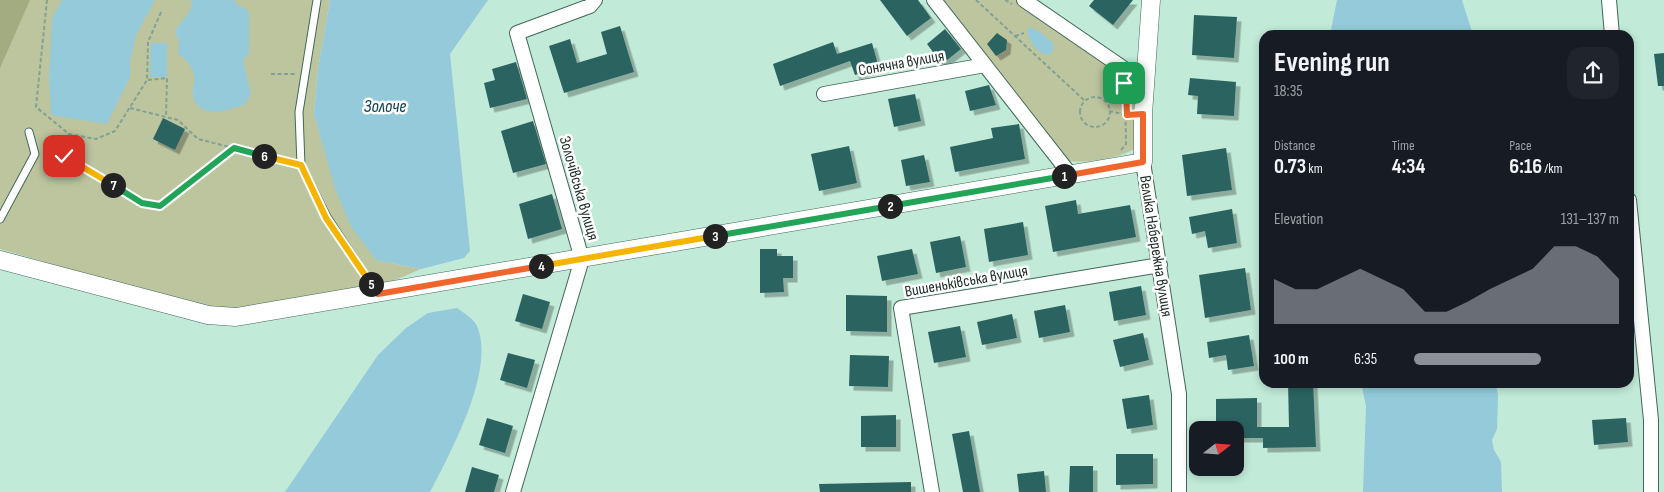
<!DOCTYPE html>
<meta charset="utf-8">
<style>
body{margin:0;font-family:"Sofia Sans Condensed",sans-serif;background:#20242c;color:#f1f3f6;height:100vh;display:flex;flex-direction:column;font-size:19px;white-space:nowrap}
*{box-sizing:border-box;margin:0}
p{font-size:16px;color:#9ea1a6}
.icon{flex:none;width:28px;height:28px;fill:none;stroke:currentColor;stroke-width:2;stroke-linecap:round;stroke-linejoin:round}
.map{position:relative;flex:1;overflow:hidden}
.drawer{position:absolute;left:1259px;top:30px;width:375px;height:358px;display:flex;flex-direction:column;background:#171b24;border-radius:15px;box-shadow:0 2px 8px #0003}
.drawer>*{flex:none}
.needle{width:32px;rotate:73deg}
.fabs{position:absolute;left:1189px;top:421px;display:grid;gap:10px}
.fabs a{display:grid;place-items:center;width:55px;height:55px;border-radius:10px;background:#171b24;box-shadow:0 2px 8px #0003;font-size:25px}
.pin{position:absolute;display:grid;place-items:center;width:42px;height:42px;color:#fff;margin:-21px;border-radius:10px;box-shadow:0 2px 8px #0006}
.km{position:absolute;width:25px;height:25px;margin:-12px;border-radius:50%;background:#222;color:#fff;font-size:14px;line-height:25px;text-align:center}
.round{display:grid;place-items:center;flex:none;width:52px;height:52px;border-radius:15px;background:#20242c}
.overview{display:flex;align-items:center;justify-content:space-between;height:85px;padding:0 15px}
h1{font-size:28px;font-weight:700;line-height:38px}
.metrics{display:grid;grid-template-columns:repeat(3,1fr);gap:8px;height:85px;padding:5px 15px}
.metrics div{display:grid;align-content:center}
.metrics b{font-size:21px;font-weight:700}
.metrics small{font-size:14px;font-weight:400}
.metrics p{font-size:14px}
.chart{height:140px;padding:10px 15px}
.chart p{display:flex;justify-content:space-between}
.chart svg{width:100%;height:90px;margin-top:5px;fill:#8c9099;opacity:.7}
ul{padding:0 15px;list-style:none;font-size:16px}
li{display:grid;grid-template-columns:80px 60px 1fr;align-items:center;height:38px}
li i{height:12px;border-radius:6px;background:#8c9099}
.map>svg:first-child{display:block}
.green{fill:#bdc59f}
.forest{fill:#a3ab80}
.water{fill:#94cad9}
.building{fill:#2a6461;filter:url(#shadow)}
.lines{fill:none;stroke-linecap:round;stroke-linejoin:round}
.service-casing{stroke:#426859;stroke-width:9}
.minor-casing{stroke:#426859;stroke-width:16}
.tertiary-casing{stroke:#426859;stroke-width:19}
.path{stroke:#82a194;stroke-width:2;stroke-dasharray:4 2.5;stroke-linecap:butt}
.service{stroke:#fff;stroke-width:7}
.minor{stroke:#fff;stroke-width:14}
.tertiary{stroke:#fff;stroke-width:18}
.split-1-casing{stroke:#fff;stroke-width:10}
.split-2-casing{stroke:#fff;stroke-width:10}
.split-3-casing{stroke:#fff;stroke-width:10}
.split-4-casing{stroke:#fff;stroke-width:10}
.split-5-casing{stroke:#fff;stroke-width:10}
.split-6-casing{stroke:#fff;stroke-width:10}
.split-7-casing{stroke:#fff;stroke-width:10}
.split-8-casing{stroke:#fff;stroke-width:10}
.split-1{stroke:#f0652b;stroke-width:6}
.split-2{stroke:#22a559;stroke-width:6}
.split-3{stroke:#22a559;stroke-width:6}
.split-4{stroke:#f5b400;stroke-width:6}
.split-5{stroke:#f0652b;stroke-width:6}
.split-6{stroke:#f5b400;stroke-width:6}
.split-7{stroke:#22a559;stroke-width:6}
.split-8{stroke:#f5b400;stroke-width:6}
.labels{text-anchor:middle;stroke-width:5;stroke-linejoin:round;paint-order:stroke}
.street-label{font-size:16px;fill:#203029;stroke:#fff}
.water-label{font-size:18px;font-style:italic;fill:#10414d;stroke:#fff}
</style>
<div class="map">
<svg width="1664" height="492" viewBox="0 0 1664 492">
<defs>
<filter id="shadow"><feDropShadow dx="4.5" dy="4.5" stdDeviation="0" flood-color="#0004"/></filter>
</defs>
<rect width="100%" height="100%" fill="#c1ead8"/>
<path class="green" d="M 0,0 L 330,0 L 318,69 L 314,113 L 322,141 L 376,260 L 421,269 L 386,284 L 240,309 L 208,309 L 0,249 Z
M 944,0 L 1022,0 L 1141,85 L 1140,145 C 1128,157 1082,165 1066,160 Z"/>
<path class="forest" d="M 0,0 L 30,0 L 0,68 Z"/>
<path class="water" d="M 62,0 L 155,0 L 136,35 L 130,61 L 130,77 L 107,124 L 51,115 L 49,79 L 52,18 Z
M 190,0 L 235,0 L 235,3 L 249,11 L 249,53 L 243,60 L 251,94 L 244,105 C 229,110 197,120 193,95 C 192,88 196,78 193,72 C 191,64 184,58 178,53 L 179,41 L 175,31 L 188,14 L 193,2 Z
M 330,0 L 488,0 L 450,54 L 470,251 L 464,258 L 421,269 L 376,260 L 350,225 L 335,188 L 314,114 L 318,69 Z
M 1337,0 L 1462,0 L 1473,35 L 1330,35 Z
M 1030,27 L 1041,33 L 1052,42 L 1054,47 L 1051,53 L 1045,55 C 1033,48 1030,42 1027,30 Z
M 151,43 L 167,43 L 167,77 L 150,77 Z
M 457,308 C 464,313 474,319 477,326 C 496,370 450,453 430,492 L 285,492 L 378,355 L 406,328 L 428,313 Z
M 1361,383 L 1496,383 L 1498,396 L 1497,429 L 1492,440 L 1494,450 L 1501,462 L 1502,492 L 1363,492 L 1366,406 Z"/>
<path class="building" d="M 880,0 L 918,0 L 931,18 L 907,36 Z
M 1094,0 L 1133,0 L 1113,25 L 1089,6 Z
M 1194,15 L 1237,17 L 1234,58 L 1192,55 Z
M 620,26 L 634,72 L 564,93 L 549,46 L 570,39 L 577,63 L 607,54 L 601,32 Z
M 945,29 L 961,49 L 942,64 L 927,44 Z
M 997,33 L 1007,40 L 1006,50 L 996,56 L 987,44 Z
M 833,42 L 837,54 L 872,43 L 879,68 L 855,75 L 850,61 L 780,86 L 773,64 Z
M 1664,53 L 1664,86 L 1658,86 L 1654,54 Z
M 516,62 L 527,99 L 490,108 L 484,83 L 495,80 L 492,69 Z
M 1190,78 L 1236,82 L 1234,116 L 1197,114 L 1198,96 L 1188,95 Z
M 989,85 L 996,105 L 970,111 L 965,91 Z
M 915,94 L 921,121 L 894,127 L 888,99 Z
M 163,118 L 185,129 L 175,150 L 153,139 Z
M 533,121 L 546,164 L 513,173 L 501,131 Z
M 1019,124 L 1025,159 L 955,172 L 950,147 L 993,138 L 991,128 Z
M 849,146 L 857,183 L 819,191 L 811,154 Z
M 1226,148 L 1232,190 L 1187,196 L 1182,155 Z
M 924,155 L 930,182 L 906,186 L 901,160 Z
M 552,194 L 562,229 L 528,239 L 519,204 Z
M 1076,200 L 1078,214 L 1130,205 L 1136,237 L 1053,252 L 1045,206 Z
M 1232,209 L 1237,243 L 1208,248 L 1205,231 L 1192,234 L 1189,217 Z
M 1023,222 L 1028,255 L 989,262 L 984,229 Z
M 960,236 L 966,267 L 936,273 L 930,242 Z
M 760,249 L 777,249 L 777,256 L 793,256 L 793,278 L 783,278 L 784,292 L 760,293 Z
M 912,249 L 918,274 L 882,281 L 877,256 Z
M 1245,268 L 1251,310 L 1205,318 L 1199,275 Z
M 1141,286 L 1146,315 L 1114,321 L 1109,292 Z
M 523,294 L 550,302 L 542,329 L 515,321 Z
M 846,295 L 887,296 L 887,332 L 846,331 Z
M 1065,305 L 1070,332 L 1039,338 L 1034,311 Z
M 1012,314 L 1017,338 L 982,345 L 977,322 Z
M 960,326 L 966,357 L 934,363 L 928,332 Z
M 1143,333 L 1149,360 L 1120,367 L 1113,340 Z
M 1249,335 L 1254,366 L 1228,370 L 1226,355 L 1209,358 L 1207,342 Z
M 508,353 L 535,360 L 527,388 L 500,380 Z
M 850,355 L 889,356 L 888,387 L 849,386 Z
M 1288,382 L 1313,382 L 1316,447 L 1263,448 L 1263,438 L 1235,438 L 1235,430 L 1216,430 L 1216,399 L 1257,398 L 1257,427 L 1289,427 Z
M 1149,395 L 1153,425 L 1127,429 L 1122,399 Z
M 896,415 L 896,447 L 861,447 L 861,416 Z
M 487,418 L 513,426 L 505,453 L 479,445 Z
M 1626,418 L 1628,442 L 1594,445 L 1592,420 Z
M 969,431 L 980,492 L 963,492 L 952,434 Z
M 1116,454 L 1153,454 L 1153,484 L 1116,485 Z
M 1070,466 L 1093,466 L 1093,492 L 1069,492 Z
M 472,467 L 499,475 L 494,492 L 465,492 Z
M 1044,471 L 1046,492 L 1019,492 L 1017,474 Z
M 911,482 L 911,492 L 820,492 L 819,484 Z"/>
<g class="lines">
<g class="service-casing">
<path id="service" d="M 317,0 L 299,112 L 301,165 L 327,217 L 376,292
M 0,219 L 35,154 L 29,132"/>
</g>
<g class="minor-casing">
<path id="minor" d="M 934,0 L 1070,174
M 1024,0 L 1145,83
M 1609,0 L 1612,35
M 824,94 L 985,65
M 1143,162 L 1179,394 L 1179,492
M 1629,200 L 1651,420 L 1651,492
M 513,492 L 582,259 L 517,33 L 590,6 L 595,0
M 932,492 L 901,308 L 1160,265"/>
</g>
<g class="tertiary-casing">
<path id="tertiary" d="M 0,260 L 208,315 L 236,317 L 1143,162 L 1143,114 L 1151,0"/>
</g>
<path class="path" d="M 47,0 L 36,107 L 69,134 L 96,139 L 115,131 L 147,80 L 148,42 L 162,10
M 976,0 L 1085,101
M 1005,0 L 1012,4
M 1015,36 L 1024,33
M 271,74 L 295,74
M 148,80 L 167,78 L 166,117
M1080 112a15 15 0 1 1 30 0a15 15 0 1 1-30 0Z
M 130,108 L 178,120 L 198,139 L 293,163
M 1109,111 L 1127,115
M 69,134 L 64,156 L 142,203 L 160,206 L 234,148
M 1121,150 L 1126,144 L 1125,85"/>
<use href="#service" class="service"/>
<use href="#minor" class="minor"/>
<use href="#tertiary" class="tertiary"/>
</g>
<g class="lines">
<g class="split-1-casing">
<path id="split-1" d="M 1064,176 L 1143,162 L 1143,114 L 1127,115 L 1126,87 L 1124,83"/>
</g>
<g class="split-2-casing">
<path id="split-2" d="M 890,206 L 1064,176"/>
</g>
<g class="split-3-casing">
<path id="split-3" d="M 715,236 L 890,206"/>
</g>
<g class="split-4-casing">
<path id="split-4" d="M 541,266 L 715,236"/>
</g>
<g class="split-5-casing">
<path id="split-5" d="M 371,284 L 378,294 L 541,266"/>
</g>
<g class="split-6-casing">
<path id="split-6" d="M 264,156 L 301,165 L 326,218 L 371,284"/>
</g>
<g class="split-7-casing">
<path id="split-7" d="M 113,185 L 142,203 L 160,206 L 234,148 L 264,156"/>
</g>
<g class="split-8-casing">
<path id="split-8" d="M 64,156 L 113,185"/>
</g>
<use href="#split-1" class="split-1"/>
<use href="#split-2" class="split-2"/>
<use href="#split-3" class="split-3"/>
<use href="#split-4" class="split-4"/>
<use href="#split-5" class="split-5"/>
<use href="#split-6" class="split-6"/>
<use href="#split-7" class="split-7"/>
<use href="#split-8" class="split-8"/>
</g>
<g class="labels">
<g class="street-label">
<text transform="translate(901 62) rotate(-10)" y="6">Сонячна вулиця</text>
<text transform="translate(580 188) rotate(74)" y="6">Золочівська вулиця</text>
<text transform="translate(1157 246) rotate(81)" y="6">Велика Набережна вулиця</text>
<text transform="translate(966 280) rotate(-10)" y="6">Вишеньківська вулиця</text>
</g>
<g class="water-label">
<text x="385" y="112">Золоче</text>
</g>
</g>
</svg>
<div class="fabs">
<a><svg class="needle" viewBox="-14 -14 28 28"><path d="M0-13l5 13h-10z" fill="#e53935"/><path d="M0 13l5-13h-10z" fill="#9ea1a6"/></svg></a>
</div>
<div class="pin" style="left:1124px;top:83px;background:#1e9e55"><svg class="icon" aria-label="arrive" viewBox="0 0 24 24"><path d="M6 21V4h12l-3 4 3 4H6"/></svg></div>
<div class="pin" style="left:64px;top:156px;background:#d93025"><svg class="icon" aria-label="check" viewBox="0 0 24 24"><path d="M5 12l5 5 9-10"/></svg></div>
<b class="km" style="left:1064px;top:176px">1</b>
<b class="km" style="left:890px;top:206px">2</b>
<b class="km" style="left:715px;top:236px">3</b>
<b class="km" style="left:541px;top:266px">4</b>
<b class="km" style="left:371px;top:284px">5</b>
<b class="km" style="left:264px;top:156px">6</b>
<b class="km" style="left:113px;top:185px">7</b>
<section class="drawer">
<div class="overview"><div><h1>Evening run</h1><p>18:35</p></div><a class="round"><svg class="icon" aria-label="share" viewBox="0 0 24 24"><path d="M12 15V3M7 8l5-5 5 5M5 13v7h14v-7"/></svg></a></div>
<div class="metrics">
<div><p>Distance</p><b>0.73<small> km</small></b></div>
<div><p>Time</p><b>4:34</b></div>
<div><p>Pace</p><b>6:16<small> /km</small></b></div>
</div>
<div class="chart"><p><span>Elevation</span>131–137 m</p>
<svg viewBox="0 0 160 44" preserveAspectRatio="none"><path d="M0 44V22L10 27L20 27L30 22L40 17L50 22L60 27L70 38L80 38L90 33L100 27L110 22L120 17L130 6L140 6L150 11L160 22V44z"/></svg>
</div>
<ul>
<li><b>100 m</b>6:35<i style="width:62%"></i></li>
</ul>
</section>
</div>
